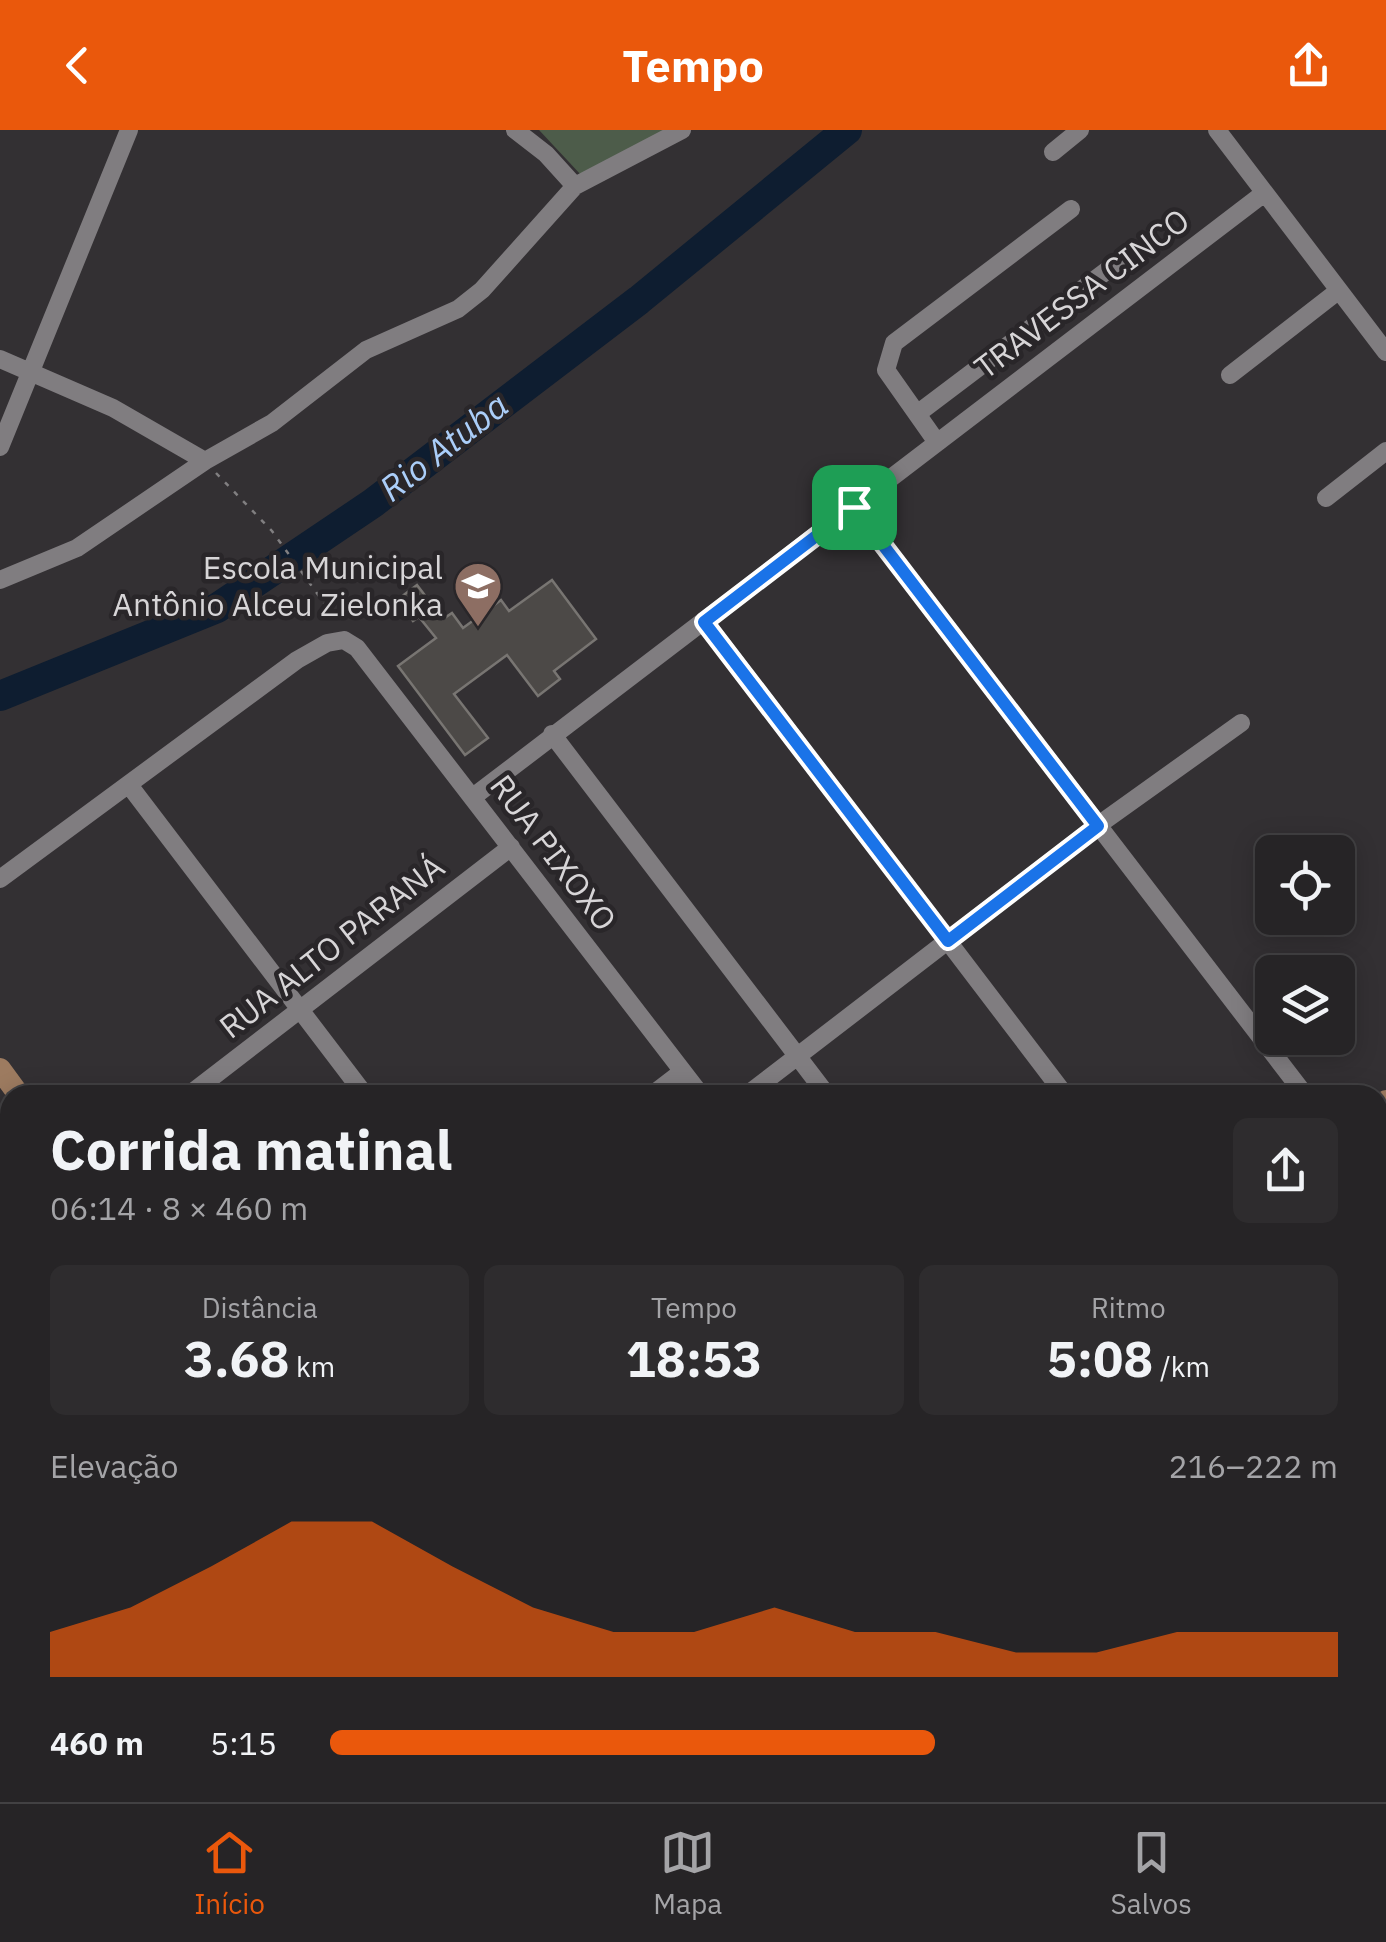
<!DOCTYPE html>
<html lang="pt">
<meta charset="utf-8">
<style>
body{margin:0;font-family:"IBM Plex Sans",sans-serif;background:#2e2c2e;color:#f1f3f6;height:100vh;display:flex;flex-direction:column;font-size:38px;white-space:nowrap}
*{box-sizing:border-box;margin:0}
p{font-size:32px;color:#a4a4a7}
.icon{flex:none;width:55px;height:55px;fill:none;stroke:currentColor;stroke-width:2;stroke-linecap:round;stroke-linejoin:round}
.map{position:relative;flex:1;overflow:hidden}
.side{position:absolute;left:0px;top:955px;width:1388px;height:718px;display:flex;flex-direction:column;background:#262426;border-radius:30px 30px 0 0;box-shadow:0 5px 25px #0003,0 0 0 2px #424143}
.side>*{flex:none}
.buttons{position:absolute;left:1255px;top:705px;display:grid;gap:20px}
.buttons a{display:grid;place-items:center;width:100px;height:100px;border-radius:15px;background:#262426;box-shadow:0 5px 25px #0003,0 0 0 2px #424143;font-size:50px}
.pin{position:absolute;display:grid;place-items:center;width:85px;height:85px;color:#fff;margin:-42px;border-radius:20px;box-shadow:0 5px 15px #0006}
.round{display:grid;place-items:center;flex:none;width:105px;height:105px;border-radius:15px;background:#2e2c2e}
.overview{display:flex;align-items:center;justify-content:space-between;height:170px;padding:0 50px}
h1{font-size:55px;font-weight:700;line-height:75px}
.metrics{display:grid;grid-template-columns:repeat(3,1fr);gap:15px;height:170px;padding:10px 50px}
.metrics div{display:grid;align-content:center;border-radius:15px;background:#2e2c2e;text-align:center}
.metrics b{font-size:50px;font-weight:700}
.metrics small{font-size:28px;font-weight:400}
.metrics p{font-size:28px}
.chart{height:280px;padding:20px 50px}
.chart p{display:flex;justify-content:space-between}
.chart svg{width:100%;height:180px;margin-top:10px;fill:#ea580c;opacity:.7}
ul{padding:0 50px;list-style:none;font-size:32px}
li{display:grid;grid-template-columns:160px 120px 1fr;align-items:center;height:75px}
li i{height:25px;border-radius:12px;background:#ea580c}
header{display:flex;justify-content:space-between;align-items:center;height:130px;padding:0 50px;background:#ea580c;color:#fff;font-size:45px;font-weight:700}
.dock{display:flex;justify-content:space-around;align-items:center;height:140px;border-top:2px solid #424143;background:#262426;font-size:28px;color:#a4a4a7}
.dock a{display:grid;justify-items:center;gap:5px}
.dock .on{color:#ea580c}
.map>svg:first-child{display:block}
.green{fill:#4d5c4a}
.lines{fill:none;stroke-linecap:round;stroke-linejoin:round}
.river{stroke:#0e1d30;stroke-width:30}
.building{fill:#4c4947;stroke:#787572;stroke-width:2.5}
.path{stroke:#817f81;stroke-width:2.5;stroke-dasharray:5 8;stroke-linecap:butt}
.minor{stroke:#807d80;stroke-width:18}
.major{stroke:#9d7b60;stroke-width:22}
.route-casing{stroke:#fff;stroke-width:20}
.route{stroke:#1a73e8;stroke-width:12}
.labels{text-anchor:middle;stroke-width:9;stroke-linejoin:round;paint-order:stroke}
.street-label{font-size:32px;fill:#d7d5d7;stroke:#292629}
.poi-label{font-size:32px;fill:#d7d5d7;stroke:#292629;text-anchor:end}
.water-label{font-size:35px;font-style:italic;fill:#abcef9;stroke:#292629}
</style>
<header><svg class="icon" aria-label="back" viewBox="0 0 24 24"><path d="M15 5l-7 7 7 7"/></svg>Tempo<svg class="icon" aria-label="share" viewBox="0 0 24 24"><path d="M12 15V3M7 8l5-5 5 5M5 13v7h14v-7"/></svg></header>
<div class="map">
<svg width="1386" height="1672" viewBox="0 0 1386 1672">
<rect width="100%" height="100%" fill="#333033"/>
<path class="green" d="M 539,0 L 669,0 L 582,46 Z"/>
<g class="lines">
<path class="river" d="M 0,566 L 217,478 L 373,373 L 639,170 L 847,0"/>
</g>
<path class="building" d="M 552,450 L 596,509 L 554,541 L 560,549 L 538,566 L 507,525 L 454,564 L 488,608 L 465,625 L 398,536 L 436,508 L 419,487 L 413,491 L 397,470 L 417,455 L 443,489 L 452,483 L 463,498 L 501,470 L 509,481 Z"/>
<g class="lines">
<path class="path" d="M 216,343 L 272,401 L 337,491"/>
<path class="minor" d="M 515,0 L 546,24 L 575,56
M 1217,0 L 1386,222
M 1053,22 L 1080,0
M 0,229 L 113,278 L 205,331
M 1230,245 L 1338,161
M 917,284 L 1117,133
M 936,311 L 886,240 L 894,213 L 1071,79
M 0,317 L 129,0
M 1326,368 L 1386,321
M 854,377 L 1305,965
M 0,450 L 77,418 L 205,331 L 272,293 L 366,220 L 458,179 L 482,160 L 575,56 L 682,0
M 705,492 L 1065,965
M 552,604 L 827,965
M 129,655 L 365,965
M 473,667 L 1263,64
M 0,749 L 297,530 L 327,513 L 344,510 L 357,518 L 701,965
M 189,965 L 511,717
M 652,965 L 682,942
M 747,965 L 1097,696 L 1241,593
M 0,1110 L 10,1102
M 0,1372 L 10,1385
M 1378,1374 L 1386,1385
M 0,1467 L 10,1459
M 220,1662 L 227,1672
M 904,1662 L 912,1672
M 1232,1662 L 1240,1672
M 1363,1662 L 1370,1672
M 197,1672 L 209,1662
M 502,1672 L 514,1662
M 696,1672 L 708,1662
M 1160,1672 L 1172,1662"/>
<path class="major" d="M 0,939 L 19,965
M 1378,978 L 1386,971
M 1378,1061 L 1386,1055
M 543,1672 L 555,1662
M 653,1672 L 665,1662"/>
</g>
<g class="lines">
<g class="route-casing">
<path id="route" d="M 854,377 L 1098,696 L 948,811 L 704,492 Z"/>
</g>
<use href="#route" class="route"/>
</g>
<defs>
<g id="school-pin" transform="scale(2.5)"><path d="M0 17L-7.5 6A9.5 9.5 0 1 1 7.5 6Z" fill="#8d6e63" stroke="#292629"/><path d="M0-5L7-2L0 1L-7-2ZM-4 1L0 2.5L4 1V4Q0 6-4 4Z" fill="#fff"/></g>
</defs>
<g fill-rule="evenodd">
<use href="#school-pin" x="478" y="456"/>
</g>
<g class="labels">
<g class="street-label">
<text transform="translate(1082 164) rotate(-37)" y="11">TRAVESSA CINCO</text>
<text transform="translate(553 723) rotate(53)" y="11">RUA PIXOXO</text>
<text transform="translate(332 817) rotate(-38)" y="11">RUA ALTO PARANÁ</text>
</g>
<g class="poi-label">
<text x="443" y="449">Escola Municipal<tspan x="443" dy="37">Antônio Alceu Zielonka</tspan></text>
</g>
<g class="water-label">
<text transform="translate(444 317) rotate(-38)" y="12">Rio Atuba</text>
</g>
</g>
</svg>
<div class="buttons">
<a><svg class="icon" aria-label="locate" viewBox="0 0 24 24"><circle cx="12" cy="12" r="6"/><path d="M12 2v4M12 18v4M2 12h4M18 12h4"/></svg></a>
<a><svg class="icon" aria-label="layers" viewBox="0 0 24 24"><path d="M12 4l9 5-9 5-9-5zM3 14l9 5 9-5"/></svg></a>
</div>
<div class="pin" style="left:854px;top:377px;background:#1e9e55"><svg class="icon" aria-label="arrive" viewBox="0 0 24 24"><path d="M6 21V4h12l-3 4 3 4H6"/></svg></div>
<section class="side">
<div class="overview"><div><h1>Corrida matinal</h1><p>06:14 · 8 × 460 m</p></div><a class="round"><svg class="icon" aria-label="share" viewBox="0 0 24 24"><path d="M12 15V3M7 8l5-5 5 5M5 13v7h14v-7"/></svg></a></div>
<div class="metrics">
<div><p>Distância</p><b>3.68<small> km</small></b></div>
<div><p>Tempo</p><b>18:53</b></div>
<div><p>Ritmo</p><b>5:08<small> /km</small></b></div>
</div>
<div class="chart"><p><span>Elevação</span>216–222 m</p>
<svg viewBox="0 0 160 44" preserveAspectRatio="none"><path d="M0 44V33L10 27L20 17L30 6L40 6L50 17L60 27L70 33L80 33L90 27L100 33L110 33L120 38L130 38L140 33L150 33L160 33V44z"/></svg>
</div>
<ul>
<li><b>460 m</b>5:15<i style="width:60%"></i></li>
</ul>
</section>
</div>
<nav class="dock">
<a class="on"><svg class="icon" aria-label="home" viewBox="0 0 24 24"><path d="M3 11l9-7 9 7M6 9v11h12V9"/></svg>Início</a>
<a><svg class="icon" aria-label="map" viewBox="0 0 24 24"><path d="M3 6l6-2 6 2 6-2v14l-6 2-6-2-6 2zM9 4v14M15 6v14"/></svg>Mapa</a>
<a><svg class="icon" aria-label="saved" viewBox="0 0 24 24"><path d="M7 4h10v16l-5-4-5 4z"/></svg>Salvos</a>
</nav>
